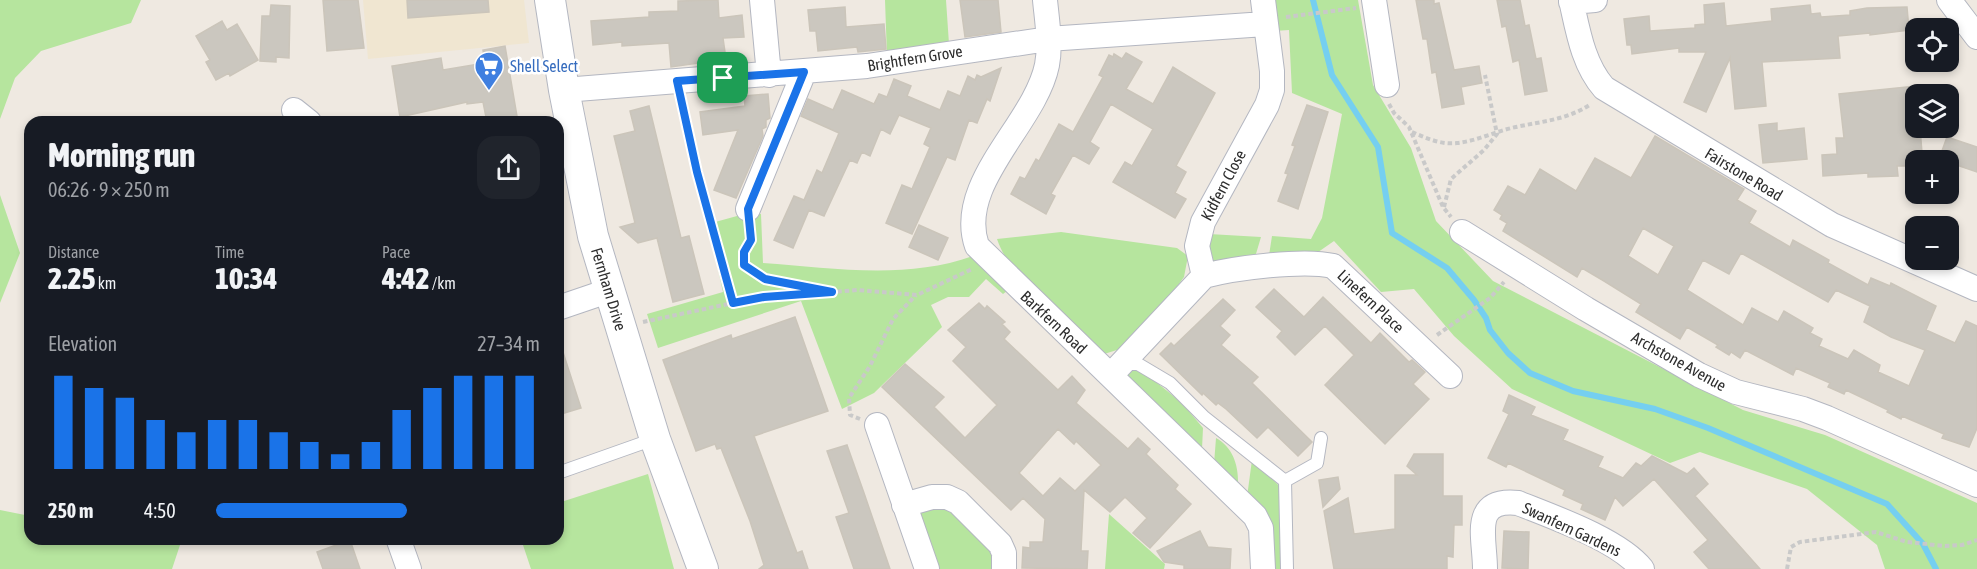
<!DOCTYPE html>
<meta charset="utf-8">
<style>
body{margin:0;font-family:"Asap Condensed",sans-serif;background:#20242c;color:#f1f3f6;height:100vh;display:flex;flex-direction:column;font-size:22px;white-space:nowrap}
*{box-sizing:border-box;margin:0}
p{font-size:20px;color:#9ea1a6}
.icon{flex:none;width:33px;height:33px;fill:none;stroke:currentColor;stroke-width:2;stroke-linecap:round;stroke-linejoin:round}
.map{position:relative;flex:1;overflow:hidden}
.sheet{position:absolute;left:24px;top:116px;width:540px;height:429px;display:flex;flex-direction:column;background:#171b24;border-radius:18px;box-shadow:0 3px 9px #0003}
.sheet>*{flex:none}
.buttons{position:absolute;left:1905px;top:18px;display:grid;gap:12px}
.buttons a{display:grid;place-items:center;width:54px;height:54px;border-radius:12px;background:#171b24;box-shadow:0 3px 9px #0003;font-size:30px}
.pin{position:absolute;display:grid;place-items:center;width:51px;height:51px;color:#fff;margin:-26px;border-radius:12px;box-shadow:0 3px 9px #0006}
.round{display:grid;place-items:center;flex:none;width:63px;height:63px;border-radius:18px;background:#20242c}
.overview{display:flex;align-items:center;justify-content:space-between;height:102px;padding:0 24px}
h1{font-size:33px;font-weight:800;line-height:45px}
.stats{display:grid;grid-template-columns:repeat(3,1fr);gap:9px;height:102px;padding:6px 24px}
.stats div{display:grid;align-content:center}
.stats b{font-size:30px;font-weight:800}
.stats small{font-size:16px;font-weight:400}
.stats p{font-size:16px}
.chart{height:168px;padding:12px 24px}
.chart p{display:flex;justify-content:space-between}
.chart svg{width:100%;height:108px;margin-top:6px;stroke:#1a73e8;stroke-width:6}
ul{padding:0 24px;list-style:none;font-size:20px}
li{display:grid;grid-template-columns:96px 72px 1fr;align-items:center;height:45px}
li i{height:15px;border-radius:8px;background:#1a73e8}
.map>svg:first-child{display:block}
.education{fill:#f0e6d1}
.green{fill:#b6e59e}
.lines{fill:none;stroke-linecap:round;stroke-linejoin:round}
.stream{stroke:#75cff0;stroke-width:6}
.building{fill:#cbc7bf;stroke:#cbc5ba;stroke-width:1.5;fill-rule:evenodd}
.service-casing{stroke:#b4b7c1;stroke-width:14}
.minor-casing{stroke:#b4b7c1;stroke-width:26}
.tertiary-casing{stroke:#b4b7c1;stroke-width:32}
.path{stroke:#c9c9c9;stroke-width:4;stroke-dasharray:4.5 3;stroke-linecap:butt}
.service{stroke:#fff;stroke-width:12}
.minor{stroke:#fff;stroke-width:24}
.tertiary{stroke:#fff;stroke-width:30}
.route-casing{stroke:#fff;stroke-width:12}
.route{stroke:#1a73e8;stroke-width:8}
.labels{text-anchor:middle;stroke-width:5;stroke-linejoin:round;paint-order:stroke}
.street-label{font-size:16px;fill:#2e2e2e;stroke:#fff}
.shop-label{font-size:16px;fill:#366cbe;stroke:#fff;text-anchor:start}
</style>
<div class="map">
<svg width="1977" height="569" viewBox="0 0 1977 569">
<rect width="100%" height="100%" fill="#efe9e1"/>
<path class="education" d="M 363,0 L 524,0 L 529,43 L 368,59 Z"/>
<path class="green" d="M 0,0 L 141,0 L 131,23 L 41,51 L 15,78 L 0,119 Z
M 885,0 L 946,0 L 949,44 L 887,56 Z
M 1271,0 L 1358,0 L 1373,85 L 1411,148 L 1436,221 L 1493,281 L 1743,410 L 1825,435 L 1977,503 L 1977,569 L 1885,569 L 1877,545 L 1807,489 L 1700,452 L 1670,463 L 1512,389 L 1454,336 L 1414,289 L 1381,292 L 1334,241 L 1311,257 L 1268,262 L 1272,236 L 1311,239 L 1322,218 L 1342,114 L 1292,93 L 1289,30 L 1274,31 Z
M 0,195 L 20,253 L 0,303 Z
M 761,214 L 763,263 C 832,268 906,280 973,256 L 1011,288 L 1003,294 L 986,279 L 969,297 L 948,297 L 931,305 L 942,327 L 874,393 L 842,409 L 801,301 L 658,348 L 647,314 L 723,292 L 708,224 L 737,216 Z
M 1061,232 L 1177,248 L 1188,256 L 1184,277 L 1151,322 L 1120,349 L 1101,355 C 1071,315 1014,288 997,239 Z
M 1209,234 L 1261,237 L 1253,264 L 1218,266 L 1208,260 Z
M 1140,369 L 1182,403 L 1203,428 L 1202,449 L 1129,384 L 1127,371 Z
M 1216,438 C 1234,448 1239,467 1238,487 L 1214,464 Z
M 1252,460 L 1262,467 L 1279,486 L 1284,569 L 1271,569 L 1247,497 Z
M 648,474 L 674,569 L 531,569 L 521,539 L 558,538 L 558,503 Z
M 938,505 L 954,511 L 994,547 L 997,569 L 935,569 L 919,517 L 924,508 Z
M 0,510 L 30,516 L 30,538 L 182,539 L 172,569 L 0,569 Z
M 1109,514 L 1165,564 L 1164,569 L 1105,569 Z"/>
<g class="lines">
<path class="stream" d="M 1313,0 L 1332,75 L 1378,147 L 1392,233 L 1447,268 L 1474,300 L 1486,318 L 1490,330 L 1508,353 L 1530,373 L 1573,391 L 1655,409 L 1708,428 L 1887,504 L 1923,544 L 1936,569"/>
</g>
<path class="building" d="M 323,0 L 358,0 L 364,48 L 327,51 Z
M 407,0 L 488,0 L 489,12 L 408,18 Z
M 718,0 L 719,18 L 742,15 L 744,37 L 723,38 L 726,59 L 671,67 L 669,43 L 622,46 L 622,42 L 593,45 L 591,21 L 649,17 L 649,12 L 678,11 L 678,1 Z
M 960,0 L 998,0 L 1001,32 L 965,37 Z
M 1416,0 L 1434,0 L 1434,4 L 1439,3 L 1454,70 L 1479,66 L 1482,83 L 1461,87 L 1464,104 L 1442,108 L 1436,72 L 1432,73 L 1427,39 L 1423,39 Z
M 1497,0 L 1520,0 L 1525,26 L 1529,25 L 1536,59 L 1541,58 L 1547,91 L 1525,95 L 1519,60 L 1513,62 L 1506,26 L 1502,27 Z
M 1724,3 L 1726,26 L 1772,21 L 1771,9 L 1810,5 L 1811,14 L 1820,13 L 1821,17 L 1850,15 L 1850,11 L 1867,8 L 1907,7 L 1909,30 L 1870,35 L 1870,33 L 1838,36 L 1840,58 L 1762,62 L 1766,106 L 1735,109 L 1730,58 L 1706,112 L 1684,102 L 1706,52 L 1679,52 L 1679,48 L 1632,54 L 1631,45 L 1627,45 L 1624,19 L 1649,16 L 1650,31 L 1695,28 L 1695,25 L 1705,24 L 1704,5 Z
M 271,5 L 290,6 L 289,58 L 276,57 L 276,62 L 260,61 L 262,16 L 270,16 Z
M 845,7 L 846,27 L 884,24 L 886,49 L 858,52 L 857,47 L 818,51 L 816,31 L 810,31 L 808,10 Z
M 222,21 L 227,30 L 237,24 L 258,60 L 230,76 L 229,73 L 216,80 L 206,62 L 210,60 L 196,36 Z
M 505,46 L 518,122 L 487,122 L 483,102 L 467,104 L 467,102 L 400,117 L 392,66 L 441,58 L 443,70 L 485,63 L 483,50 Z
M 1126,53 L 1142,62 L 1126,89 L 1153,104 L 1173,67 L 1215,93 L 1176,166 L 1186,172 L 1175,193 L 1186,199 L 1175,218 L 1113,182 L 1125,162 L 1132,166 L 1153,129 L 1111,104 L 1090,142 L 1099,148 L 1089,164 L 1073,155 L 1051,194 L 1055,196 L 1046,214 L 1011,194 L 1020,177 L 1025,179 L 1036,159 L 1039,161 L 1059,124 L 1073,132 L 1103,77 L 1099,75 L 1109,55 L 1113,57 L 1114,54 L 1122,59 Z
M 1001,68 L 990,101 L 987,99 L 977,123 L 969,120 L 955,160 L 947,157 L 912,234 L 886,223 L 902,185 L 912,189 L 930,147 L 924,144 L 931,128 L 899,115 L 890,134 L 881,129 L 870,156 L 862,152 L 857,163 L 850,160 L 824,216 L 809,210 L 793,248 L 774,240 L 794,196 L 804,200 L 817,170 L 822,173 L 839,133 L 801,116 L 808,99 L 833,110 L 842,90 L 874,104 L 879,94 L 887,97 L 894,79 L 911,86 L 907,96 L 940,110 L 948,91 L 960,96 L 968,76 L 975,80 L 977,75 L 981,77 Z
M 1916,86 L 1916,128 L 1920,128 L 1922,153 L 1912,150 L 1913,166 L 1897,166 L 1898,176 L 1868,177 L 1868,173 L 1823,176 L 1822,155 L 1837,154 L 1836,138 L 1844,138 L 1839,94 Z
M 768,94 L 770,118 L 766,120 L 766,127 L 762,129 L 763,136 L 736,198 L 714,190 L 738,130 L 703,135 L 700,112 L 745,106 L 744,96 Z
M 1307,105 L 1328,112 L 1298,209 L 1278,201 L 1288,174 L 1285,173 L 1295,146 L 1292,145 Z
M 649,106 L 681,238 L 689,236 L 704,294 L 673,302 L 657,238 L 638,243 L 620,227 L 635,223 L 614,136 L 635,131 L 630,111 Z
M 1777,123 L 1777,131 L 1804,128 L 1807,159 L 1763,163 L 1759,125 Z
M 1655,136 L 1744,189 L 1737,200 L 1756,211 L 1749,223 L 1790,247 L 1793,240 L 1829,260 L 1828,263 L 1868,285 L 1871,278 L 1890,286 L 1891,283 L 1936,306 L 1926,330 L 1955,343 L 1966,321 L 1977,326 L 1977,428 L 1969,447 L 1942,438 L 1944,434 L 1902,416 L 1901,419 L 1887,412 L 1888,410 L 1846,390 L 1844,394 L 1828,387 L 1830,383 L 1796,368 L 1793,375 L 1745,350 L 1740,358 L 1731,352 L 1729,355 L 1716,347 L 1718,345 L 1687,327 L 1680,339 L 1636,312 L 1641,304 L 1604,281 L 1582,268 L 1577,277 L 1503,231 L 1507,223 L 1500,219 L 1502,215 L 1494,210 L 1508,186 L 1525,195 L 1540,169 L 1576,191 L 1595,158 L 1631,178 ZM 1643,228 L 1674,246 L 1658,275 L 1628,256 ZM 1741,253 L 1828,302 L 1836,290 L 1870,306 L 1864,322 L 1891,337 L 1925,350 L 1909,386 L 1878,372 L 1880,365 L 1854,350 L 1848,359 L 1819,346 L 1822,339 L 1810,333 L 1813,328 L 1784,311 L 1778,322 L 1752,308 L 1743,325 L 1687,290 L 1703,260 L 1729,274 Z
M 1947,137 L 1977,147 L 1977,172 L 1939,159 Z
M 919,225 L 948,238 L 938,260 L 909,247 Z
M 1274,289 L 1304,317 L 1323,297 L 1371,343 L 1380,333 L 1409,362 L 1412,360 L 1425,372 L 1413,384 L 1429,399 L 1385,444 L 1325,385 L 1354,355 L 1325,326 L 1295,355 L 1277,337 L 1282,331 L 1256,307 Z
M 1223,299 L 1235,310 L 1220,326 L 1230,335 L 1221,345 L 1258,377 L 1252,383 L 1312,442 L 1298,456 L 1268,427 L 1257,438 L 1226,409 L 1218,403 L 1216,405 L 1203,393 L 1202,395 L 1160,354 L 1171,343 L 1174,346 Z
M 979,303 L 985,309 L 987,306 L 1005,322 L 1002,324 L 1010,332 L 1004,339 L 1058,390 L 1072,376 L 1085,390 L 1076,403 L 1128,449 L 1138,438 L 1150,449 L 1146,454 L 1178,485 L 1175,489 L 1191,504 L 1150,548 L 1133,533 L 1147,518 L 1125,497 L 1110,512 L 1084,490 L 1081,551 L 1088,551 L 1087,569 L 1022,568 L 1023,547 L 1030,548 L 1030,542 L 1043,542 L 1045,519 L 1023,498 L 1011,510 L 882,387 L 905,364 L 944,397 L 934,407 L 965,438 L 997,405 L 953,361 L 966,347 L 948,330 ZM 1058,429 L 1074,444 L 1076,441 L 1101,465 L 1075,491 L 1060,478 L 1043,496 L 1019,473 Z
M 795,317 L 828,411 L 754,436 L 797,553 L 802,551 L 808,569 L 759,569 L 764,565 L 750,521 L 721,448 L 717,449 L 715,444 L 696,451 L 663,360 L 731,335 L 732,339 Z
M 561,346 L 581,408 L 558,415 L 558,347 Z
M 1509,395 L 1535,407 L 1531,415 L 1568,430 L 1563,440 L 1603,457 L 1598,467 L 1623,478 L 1636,463 L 1641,466 L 1652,456 L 1687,474 L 1694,468 L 1708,484 L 1695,496 L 1760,569 L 1709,569 L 1694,552 L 1708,540 L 1654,479 L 1623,506 L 1615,497 L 1605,520 L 1581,509 L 1583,504 L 1563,495 L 1565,490 L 1508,463 L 1506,467 L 1488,458 L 1509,414 L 1503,411 Z
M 847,445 L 864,493 L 890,569 L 854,569 L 836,517 L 849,513 L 827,451 Z
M 1414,454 L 1443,454 L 1443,496 L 1462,496 L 1462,525 L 1454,525 L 1453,557 L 1447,556 L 1447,569 L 1334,569 L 1324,511 L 1348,498 L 1354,534 L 1395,529 L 1395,475 L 1417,475 L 1407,466 Z
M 1338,477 L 1340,489 L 1323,507 L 1319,480 Z
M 1200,531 L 1208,547 L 1231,549 L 1230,569 L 1184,569 L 1184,565 L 1164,562 L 1157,551 Z
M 1504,531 L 1529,532 L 1528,569 L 1502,568 Z
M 350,540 L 360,569 L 323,569 L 317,552 Z"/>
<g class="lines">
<g class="service-casing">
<path id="service" d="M 1121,364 L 1138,364 L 1170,383 L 1204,417 L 1285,481
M 558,473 L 654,439
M 1287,569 L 1285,481 L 1317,463 L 1321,438"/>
</g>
<g class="minor-casing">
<path id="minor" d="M 762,0 L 769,75
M 1045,0 C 1047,21 1051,44 1047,65 C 1035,124 955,183 977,246 L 1255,516 L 1261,528 L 1263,569
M 1374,0 L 1387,85
M 1571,0 C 1578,31 1583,64 1604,88 L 1832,225 L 1977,289
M 1949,0 L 1977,37
M 1571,2 L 1595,0
M 564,90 L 867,66 L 1048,39 L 1265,24
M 294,110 L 309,122
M 748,209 L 804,72
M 1462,232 L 1586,309 L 1699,375 L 1736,392 L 1803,409 L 1827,418 L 1977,485
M 1204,276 C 1234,268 1304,259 1333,266 L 1450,376
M 558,308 L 608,291
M 1111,375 L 1204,276 L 1197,246 L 1203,222 L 1267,105 L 1272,90 L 1272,71 L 1263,0
M 877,425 L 927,569
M 904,505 L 932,497 L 947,497 L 958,502 L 1000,544 L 1004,553 L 1004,569
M 398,538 L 409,569
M 1485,569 C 1485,537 1470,498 1518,503 C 1553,517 1619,540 1642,569"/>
</g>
<g class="tertiary-casing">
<path id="tertiary" d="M 550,0 L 564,90 L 593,236 L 655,439 L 703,569"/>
</g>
<path class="path" d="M 1286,17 L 1356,8
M 1389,104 L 1394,113 L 1409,127 L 1443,207 L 1451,217
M 1412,132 C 1426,138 1441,145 1457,143 C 1477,141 1496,131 1516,127 C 1543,121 1567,120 1591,104
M 1444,207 L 1451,179 L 1484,150 L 1497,134 L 1485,75
M 750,229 C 751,242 744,252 744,265 L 765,279 L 825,290
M 733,303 L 764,297 L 858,290 L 917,295 L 972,269
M 643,322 L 733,303 L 680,100
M 1437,335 L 1490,298 L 1504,282
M 860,419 L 850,415 L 849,398 L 870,366 L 893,319 L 916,295
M 1787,569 L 1791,547 L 1800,542 L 1876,532 L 1907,542 L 1945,546 L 1962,545 L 1977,540"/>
<use href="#service" class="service"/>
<use href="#minor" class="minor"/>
<use href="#tertiary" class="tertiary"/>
</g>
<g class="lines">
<g class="route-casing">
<path id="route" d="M 804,72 L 748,209 L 751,240 L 744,252 L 744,265 L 765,279 L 832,292 L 764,297 L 733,303 L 697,172 L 677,81 Z"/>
</g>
<use href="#route" class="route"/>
</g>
<defs>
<g id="supermarket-pin" transform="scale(1.5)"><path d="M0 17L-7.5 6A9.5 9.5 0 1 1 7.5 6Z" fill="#3f7fe0" stroke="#fff"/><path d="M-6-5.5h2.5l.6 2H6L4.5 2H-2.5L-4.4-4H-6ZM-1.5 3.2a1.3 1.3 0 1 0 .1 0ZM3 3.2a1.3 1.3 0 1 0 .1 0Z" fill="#fff"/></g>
</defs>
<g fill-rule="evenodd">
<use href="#supermarket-pin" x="489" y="66"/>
</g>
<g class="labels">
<g class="street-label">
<text transform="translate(915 58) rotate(-9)" y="6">Brightfern Grove</text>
<text transform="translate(1744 174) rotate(31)" y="6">Fairstone Road</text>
<text transform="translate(1223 185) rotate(-62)" y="6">Kidfern Close</text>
<text transform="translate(609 289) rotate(73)" y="6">Fernham Drive</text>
<text transform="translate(1371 301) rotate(43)" y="6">Linefern Place</text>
<text transform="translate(1054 322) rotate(43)" y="6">Barkfern Road</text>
<text transform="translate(1679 361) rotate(29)" y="6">Archstone Avenue</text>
<text transform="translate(1572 529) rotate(25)" y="6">Swanfern Gardens</text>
</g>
<g class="shop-label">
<text x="510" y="72">Shell Select</text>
</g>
</g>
</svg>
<div class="buttons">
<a><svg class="icon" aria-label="locate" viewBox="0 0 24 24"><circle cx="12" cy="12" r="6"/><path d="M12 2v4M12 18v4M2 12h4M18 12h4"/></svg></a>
<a><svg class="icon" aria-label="layers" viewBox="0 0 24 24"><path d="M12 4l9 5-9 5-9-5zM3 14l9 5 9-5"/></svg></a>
<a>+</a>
<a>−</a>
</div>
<div class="pin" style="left:723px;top:78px;background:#1e9e55"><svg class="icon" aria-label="arrive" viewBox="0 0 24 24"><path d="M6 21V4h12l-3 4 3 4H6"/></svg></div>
<section class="sheet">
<div class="overview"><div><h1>Morning run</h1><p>06:26 · 9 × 250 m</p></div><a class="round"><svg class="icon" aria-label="share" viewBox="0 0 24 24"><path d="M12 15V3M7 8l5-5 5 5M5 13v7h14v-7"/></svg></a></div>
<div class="stats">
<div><p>Distance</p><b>2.25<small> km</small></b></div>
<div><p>Time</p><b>10:34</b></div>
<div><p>Pace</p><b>4:42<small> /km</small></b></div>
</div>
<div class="chart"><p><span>Elevation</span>27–34 m</p>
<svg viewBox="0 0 160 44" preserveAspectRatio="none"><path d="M5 44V6M15 44V11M25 44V15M35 44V24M45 44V29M55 44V24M65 44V24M75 44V29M85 44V33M95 44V38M105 44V33M115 44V20M125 44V11M135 44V6M145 44V6M155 44V6"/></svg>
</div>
<ul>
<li><b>250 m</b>4:50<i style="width:59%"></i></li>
</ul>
</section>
</div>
